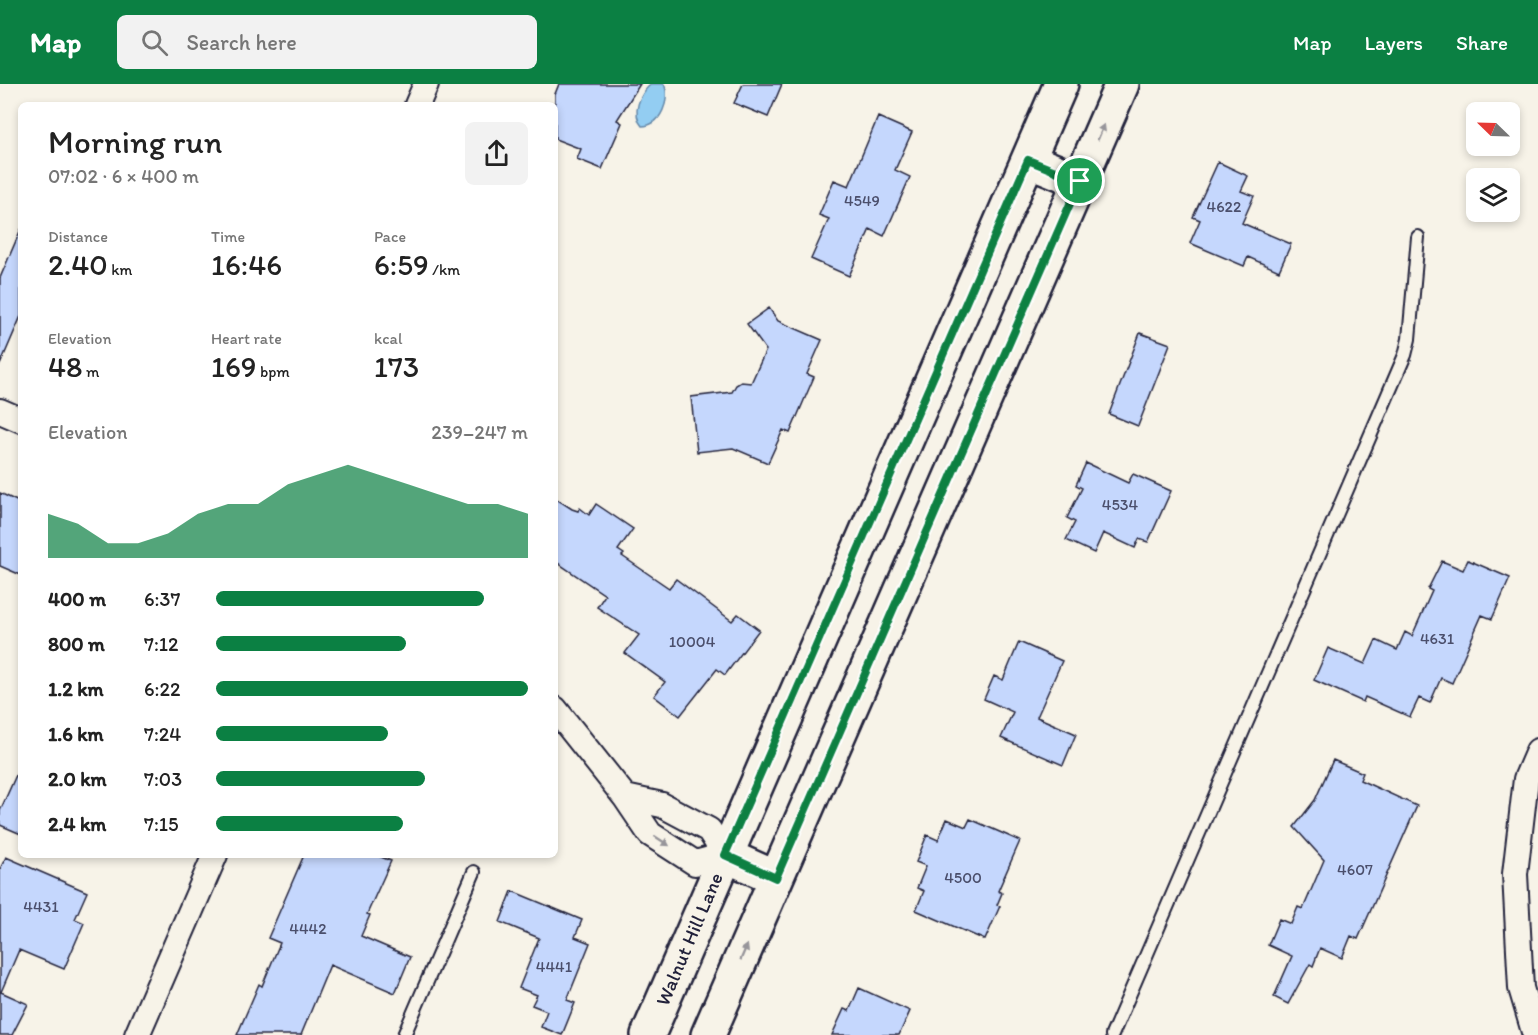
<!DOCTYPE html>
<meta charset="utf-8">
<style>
body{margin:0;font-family:Itim,sans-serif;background:#f2f2f2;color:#222;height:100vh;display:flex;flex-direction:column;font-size:22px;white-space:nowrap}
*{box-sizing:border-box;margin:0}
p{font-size:20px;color:#767676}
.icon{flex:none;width:33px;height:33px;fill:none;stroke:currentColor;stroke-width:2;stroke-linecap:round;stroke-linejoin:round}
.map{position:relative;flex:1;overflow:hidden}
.details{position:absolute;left:18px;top:18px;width:540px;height:756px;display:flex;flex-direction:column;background:#fff;border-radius:9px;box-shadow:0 3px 9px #0003}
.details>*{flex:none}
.needle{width:39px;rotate:293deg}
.fabs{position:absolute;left:1466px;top:18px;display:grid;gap:12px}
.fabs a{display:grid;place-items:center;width:54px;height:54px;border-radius:9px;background:#fff;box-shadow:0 3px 9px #0003;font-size:30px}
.pin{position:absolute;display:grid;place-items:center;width:51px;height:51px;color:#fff;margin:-26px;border:3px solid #fff;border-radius:50%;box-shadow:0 2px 6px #0007}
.round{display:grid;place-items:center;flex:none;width:63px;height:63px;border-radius:9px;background:#f2f2f2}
.headline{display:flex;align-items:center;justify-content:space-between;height:102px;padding:0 30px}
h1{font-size:33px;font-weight:600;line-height:45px}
.stats{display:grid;grid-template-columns:repeat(3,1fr);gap:9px;height:102px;padding:6px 30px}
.stats div{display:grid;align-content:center}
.stats b{font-size:30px;font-weight:600}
.stats small{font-size:16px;font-weight:400}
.stats p{font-size:16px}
.chart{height:168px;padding:12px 30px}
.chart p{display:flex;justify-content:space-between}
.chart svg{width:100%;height:108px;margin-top:6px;fill:#0b8043;opacity:.7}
ul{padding:0 30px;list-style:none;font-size:20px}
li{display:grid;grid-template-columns:96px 72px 1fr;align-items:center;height:45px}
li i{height:15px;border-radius:8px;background:#0b8043}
header{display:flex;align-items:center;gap:36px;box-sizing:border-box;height:84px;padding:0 30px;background:#0b8043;color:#fff}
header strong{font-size:28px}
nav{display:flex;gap:33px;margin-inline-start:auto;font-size:21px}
.search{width:420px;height:54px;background:#f2f2f2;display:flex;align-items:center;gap:15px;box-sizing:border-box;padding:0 21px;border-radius:9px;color:#767676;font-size:22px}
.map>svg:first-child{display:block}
.water{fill:#93cdf2;stroke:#6689a9;stroke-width:1.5}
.building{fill:#c5d7fd;stroke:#22223b;stroke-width:1.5}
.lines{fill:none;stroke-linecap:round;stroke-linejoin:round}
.service-casing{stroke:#22223b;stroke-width:16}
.minor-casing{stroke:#22223b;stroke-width:28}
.secondary-casing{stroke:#22223b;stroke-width:38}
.service{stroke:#f7f3e8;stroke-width:12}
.minor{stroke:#f7f3e8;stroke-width:24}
.secondary{stroke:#f7f3e8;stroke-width:33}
.oneway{fill:#97959a}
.route-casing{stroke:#fff;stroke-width:12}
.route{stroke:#0b8043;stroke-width:8}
.labels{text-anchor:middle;stroke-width:5;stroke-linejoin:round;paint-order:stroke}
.number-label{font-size:16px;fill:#4b4f6c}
.street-label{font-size:20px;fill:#22223b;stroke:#f7f3e8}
</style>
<header>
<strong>Map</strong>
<div class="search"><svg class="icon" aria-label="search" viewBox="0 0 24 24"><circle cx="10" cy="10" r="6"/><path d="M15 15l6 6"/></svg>Search here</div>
<nav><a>Map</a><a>Layers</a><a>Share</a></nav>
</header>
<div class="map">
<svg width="1538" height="951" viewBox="0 0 1538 951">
<rect width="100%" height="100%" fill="#f7f3e8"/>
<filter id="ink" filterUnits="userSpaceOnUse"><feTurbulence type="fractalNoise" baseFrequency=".0167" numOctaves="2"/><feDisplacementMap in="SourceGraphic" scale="12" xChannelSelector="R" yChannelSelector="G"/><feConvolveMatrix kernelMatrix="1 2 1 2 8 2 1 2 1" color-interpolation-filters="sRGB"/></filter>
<g filter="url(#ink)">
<path class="water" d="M 651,0 L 664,0 C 671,15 661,42 642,42 C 631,29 640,10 651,0 Z"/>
<path class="building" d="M 559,0 L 640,0 L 617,36 L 622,39 L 602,85 L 577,75 L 581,65 L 555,55 L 555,10 Z
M 743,0 L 782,0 L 768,33 L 734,19 Z
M 878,33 L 912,48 L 895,86 L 910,93 L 884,152 L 870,145 L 849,192 L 811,175 L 829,135 L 819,131 L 834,96 L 849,102 Z
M 1218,78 L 1248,92 L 1241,107 L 1254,112 L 1242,139 L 1291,160 L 1279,187 L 1248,173 L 1244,182 L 1190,159 L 1200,136 L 1193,133 Z
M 21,145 L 21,232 L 0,281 L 0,194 Z
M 769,224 L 778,237 L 822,256 L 807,290 L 814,293 L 790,349 L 783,346 L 768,379 L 733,364 L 697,368 L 691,313 L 732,308 L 736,301 L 741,298 L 751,299 L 766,266 L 747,240 Z
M 1140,249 L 1170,260 L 1138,342 L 1109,330 Z
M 1086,379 L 1128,399 L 1133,390 L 1171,407 L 1148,458 L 1139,455 L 1135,464 L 1103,449 L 1094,469 L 1066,456 L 1075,438 L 1067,434 L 1082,404 L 1076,401 Z
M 0,409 L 21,419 L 21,491 L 0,482 Z
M 555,414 L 572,425 L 578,427 L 580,424 L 589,431 L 596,420 L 633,445 L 618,466 L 624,470 L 622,472 L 669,504 L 676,495 L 732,537 L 738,530 L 759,546 L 725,591 L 717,585 L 680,632 L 654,612 L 665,598 L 625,569 L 639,551 L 597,523 L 605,511 L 555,477 Z
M 1468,476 L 1510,494 L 1492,535 L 1482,531 L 1452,599 L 1441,594 L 1430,619 L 1419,614 L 1410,633 L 1365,613 L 1363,618 L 1314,596 L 1328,564 L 1365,580 L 1376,556 L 1397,566 L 1405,548 L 1412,552 L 1432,507 L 1428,505 L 1442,477 L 1463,486 Z
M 1019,558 L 1062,577 L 1037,633 L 1076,650 L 1063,681 L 1001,654 L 1013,628 L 984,615 L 994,592 L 1003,596 Z
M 1333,676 L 1363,689 L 1360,696 L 1417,722 L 1358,855 L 1351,852 L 1342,874 L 1320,864 L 1313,882 L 1310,880 L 1288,920 L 1274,913 L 1292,872 L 1268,861 L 1279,835 L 1291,840 L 1298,823 L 1303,825 L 1324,776 L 1294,743 L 1315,716 Z
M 21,680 L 21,750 L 0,741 L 0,727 Z
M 947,735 L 966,743 L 970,735 L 1020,757 L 998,807 L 1002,809 L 997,821 L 1000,822 L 985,856 L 916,826 L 924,807 L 917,804 L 926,782 L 916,778 L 927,751 L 938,756 Z
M 304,771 L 376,771 L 391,777 L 367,830 L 370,831 L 361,852 L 410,873 L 395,909 L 330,881 L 301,951 L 237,951 L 259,900 L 262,902 L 280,859 L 268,854 Z
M 6,773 L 87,808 L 75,835 L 84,839 L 64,885 L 19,866 L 1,908 L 28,920 L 12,951 L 0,951 L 0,785 Z
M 512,807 L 582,836 L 575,853 L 590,859 L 567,916 L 575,919 L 562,951 L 541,943 L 547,927 L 532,921 L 537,911 L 519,904 L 539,854 L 500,838 Z
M 859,904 L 910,927 L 899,951 L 832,951 L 844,925 L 849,927 Z"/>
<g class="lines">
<g class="service-casing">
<path id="service" d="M 404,951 L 474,788
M 1112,951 L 1405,271 L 1409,255 L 1418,153"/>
</g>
<g class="minor-casing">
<path id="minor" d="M 417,21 L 426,0
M 0,327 L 21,336
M 555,625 L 625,713 L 650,750 L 695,779 L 725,771 L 709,746 L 662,721 L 625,713
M 137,951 L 215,771
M 1535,951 L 1521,904 L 1515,790 L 1526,695 L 1538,667"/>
</g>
<g class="secondary-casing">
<path id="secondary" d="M 1028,76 L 1080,97
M 725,771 L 776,794
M 648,951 L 1061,0
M 708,951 L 1122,0"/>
</g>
<use href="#service" class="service"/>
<use href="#minor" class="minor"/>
<use href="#secondary" class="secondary"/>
</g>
<defs><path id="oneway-solid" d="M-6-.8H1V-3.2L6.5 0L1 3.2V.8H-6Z" transform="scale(1.5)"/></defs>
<g class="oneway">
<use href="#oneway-solid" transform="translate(1101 48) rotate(-67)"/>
<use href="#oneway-solid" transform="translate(662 757) rotate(33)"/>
<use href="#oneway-solid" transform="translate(744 868) rotate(-67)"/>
</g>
</g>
<g class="lines" filter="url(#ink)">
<g class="route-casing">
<path id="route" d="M 1028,76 L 1080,97 L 776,794 L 725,771 Z"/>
</g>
<use href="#route" class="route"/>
</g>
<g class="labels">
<g class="number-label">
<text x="862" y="122">4549</text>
<text x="1224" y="128">4622</text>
<text x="1120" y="426">4534</text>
<text x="1437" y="560">4631</text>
<text x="692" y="563">10004</text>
<text x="1355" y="791">4607</text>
<text x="963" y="799">4500</text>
<text x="41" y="828">4431</text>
<text x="308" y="850">4442</text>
<text x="554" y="888">4441</text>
</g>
<g class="street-label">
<text transform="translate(689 855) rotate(-67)" y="7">Walnut Hill Lane</text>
</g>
</g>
</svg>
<div class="fabs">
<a><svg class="needle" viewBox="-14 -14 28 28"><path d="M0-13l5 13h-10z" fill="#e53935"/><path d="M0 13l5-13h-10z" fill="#767676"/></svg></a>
<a><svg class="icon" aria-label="layers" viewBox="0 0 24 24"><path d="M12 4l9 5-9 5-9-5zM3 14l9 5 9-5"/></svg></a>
</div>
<div class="pin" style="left:1080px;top:97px;background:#1e9e55"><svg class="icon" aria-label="arrive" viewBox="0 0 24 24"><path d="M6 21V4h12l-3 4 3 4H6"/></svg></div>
<section class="details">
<div class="headline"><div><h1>Morning run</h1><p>07:02 · 6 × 400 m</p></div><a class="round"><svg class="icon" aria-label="share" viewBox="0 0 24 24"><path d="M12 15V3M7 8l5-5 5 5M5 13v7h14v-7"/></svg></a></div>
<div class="stats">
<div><p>Distance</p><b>2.40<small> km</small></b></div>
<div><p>Time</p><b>16:46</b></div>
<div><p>Pace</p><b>6:59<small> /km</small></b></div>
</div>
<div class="stats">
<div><p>Elevation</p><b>48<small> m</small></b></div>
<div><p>Heart rate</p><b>169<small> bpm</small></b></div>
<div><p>kcal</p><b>173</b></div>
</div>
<div class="chart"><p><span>Elevation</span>239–247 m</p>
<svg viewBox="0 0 160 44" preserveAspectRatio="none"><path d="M0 44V26L10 30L20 38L30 38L40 34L50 26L60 22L70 22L80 14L90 10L100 6L110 10L120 14L130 18L140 22L150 22L160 26V44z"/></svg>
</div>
<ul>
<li><b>400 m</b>6:37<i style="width:86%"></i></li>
<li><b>800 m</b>7:12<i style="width:61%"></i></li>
<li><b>1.2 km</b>6:22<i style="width:100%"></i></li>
<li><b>1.6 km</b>7:24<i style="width:55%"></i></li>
<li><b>2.0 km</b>7:03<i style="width:67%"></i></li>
<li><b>2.4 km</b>7:15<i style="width:60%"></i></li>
</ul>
</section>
</div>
